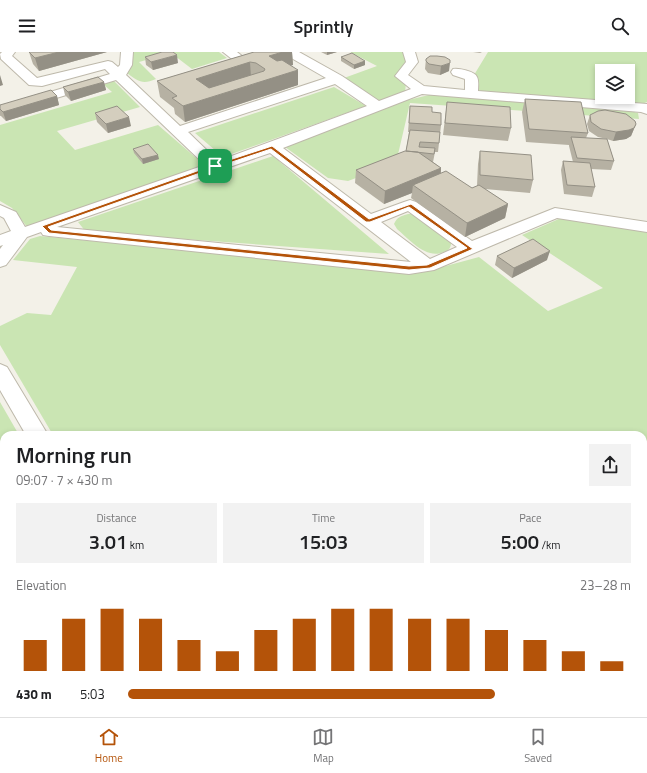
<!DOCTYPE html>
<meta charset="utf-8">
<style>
body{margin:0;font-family:"Titillium Web",sans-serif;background:#f2f2f2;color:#202124;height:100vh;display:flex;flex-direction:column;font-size:15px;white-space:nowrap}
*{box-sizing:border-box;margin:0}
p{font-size:13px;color:#757577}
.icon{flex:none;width:22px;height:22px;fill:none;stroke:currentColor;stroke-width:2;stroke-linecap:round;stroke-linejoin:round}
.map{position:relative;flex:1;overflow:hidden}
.drawer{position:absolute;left:0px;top:379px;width:647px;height:286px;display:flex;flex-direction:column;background:#fff;border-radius:12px 12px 0 0;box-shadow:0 2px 6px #0003}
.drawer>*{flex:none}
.buttons{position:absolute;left:595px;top:12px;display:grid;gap:8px}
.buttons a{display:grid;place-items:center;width:40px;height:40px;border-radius:0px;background:#fff;box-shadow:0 2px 6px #0003;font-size:20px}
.pin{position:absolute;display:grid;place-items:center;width:34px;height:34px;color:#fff;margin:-17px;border-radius:8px;box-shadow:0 2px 6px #0006}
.round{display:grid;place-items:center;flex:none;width:42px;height:42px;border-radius:0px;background:#f2f2f2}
.head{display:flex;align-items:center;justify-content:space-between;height:68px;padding:0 16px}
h1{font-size:22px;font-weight:600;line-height:30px}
.figures{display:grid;grid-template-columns:repeat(3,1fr);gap:6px;height:68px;padding:4px 16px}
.figures div{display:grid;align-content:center;border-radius:0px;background:#f2f2f2;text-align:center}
.figures b{font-size:20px;font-weight:600}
.figures small{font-size:11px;font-weight:400}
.figures p{font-size:11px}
.chart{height:112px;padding:8px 16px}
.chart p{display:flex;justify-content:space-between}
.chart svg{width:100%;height:72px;margin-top:4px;stroke:#b45309;stroke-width:6}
ul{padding:0 16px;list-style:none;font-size:13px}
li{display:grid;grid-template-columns:64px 48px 1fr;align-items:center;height:30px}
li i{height:10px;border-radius:5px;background:#b45309}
header{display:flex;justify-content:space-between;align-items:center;height:52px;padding:0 16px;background:#fff;font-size:18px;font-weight:600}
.tab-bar{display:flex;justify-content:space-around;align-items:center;height:56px;border-top:1px solid #e0e0e0;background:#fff;font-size:11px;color:#757577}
.tab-bar a{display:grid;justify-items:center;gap:2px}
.tab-bar .current{color:#b45309}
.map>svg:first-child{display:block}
.green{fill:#cae5b3;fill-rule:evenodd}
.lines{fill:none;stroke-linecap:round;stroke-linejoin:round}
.minor-casing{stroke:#beb9ab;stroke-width:2}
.minor{fill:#fff;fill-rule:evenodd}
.wall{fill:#b6b1a3}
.shaded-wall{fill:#949085}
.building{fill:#d4cebe;stroke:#949085;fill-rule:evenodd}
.route{fill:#b45309;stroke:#fff;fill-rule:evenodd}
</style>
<header><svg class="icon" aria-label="menu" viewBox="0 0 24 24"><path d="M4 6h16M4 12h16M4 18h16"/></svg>Sprintly<svg class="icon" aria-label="search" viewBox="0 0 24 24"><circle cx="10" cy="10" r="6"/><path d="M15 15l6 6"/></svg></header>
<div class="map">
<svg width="647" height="665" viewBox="0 0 647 665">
<rect width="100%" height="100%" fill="#f3f1e8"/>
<path class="green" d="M 132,0 L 219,0 L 227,6 L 192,17 L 171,1 L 139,10 L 156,27 C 142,33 138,29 127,21 Z
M 350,0 L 405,0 L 408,9 L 405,41 L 380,50 L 344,26 L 377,14 Z
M 488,0 L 647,0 L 647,50 L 639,53 L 477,39 L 474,23 ZM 602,19 L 628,19 L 628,45 L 602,45 Z
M 113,28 L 140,55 L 57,79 L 75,98 L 158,73 L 201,110 L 196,118 L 28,176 L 12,156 L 0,149 L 0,73 L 112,40 L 103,32 Z
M 334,35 L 366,54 L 223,105 L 195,81 Z
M 433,42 L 618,56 L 638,61 L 639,67 L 410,51 L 396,111 L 348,129 L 328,126 L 285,95 L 404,49 Z
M 273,104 L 389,202 L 86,180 L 78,170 Z
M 408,162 L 414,162 L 451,191 C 451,195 449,199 444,200 C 426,208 409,187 397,177 L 394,172 C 397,165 401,164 408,162 Z
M 561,166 L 647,179 L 647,610 L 643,614 L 643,383 L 53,383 L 0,293 L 0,274 L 27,261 L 51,263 L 77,215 L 13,208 L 30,187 L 40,184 L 420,221 L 479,205 L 548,259 L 603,236 L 522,183 Z
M 0,350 L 19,383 L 4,383 L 4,661 L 181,661 L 184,665 L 0,665 Z
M 217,661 L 593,661 L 589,665 L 220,665 Z"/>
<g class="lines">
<g class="minor-casing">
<path id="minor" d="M 2,0 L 15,0 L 12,4 L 37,26 L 108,9 L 112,10 L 118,15 L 120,13 L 121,0 L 133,0 L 132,13 L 126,23 L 180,74 L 326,26 L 286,3 L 284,0 L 299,0 L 342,24 L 379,49 L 411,37 L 395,24 L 406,10 L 403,0 L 415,0 L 418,10 L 408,23 L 424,34 L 465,38 L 465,27 L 453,23 L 451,20 L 453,17 C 458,16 475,19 477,25 C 479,29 478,35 478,39 L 647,52 L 647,62 L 641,60 L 422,42 L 283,96 L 371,162 L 404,150 L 410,148 L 416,150 L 472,189 L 555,156 L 647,170 L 647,180 L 557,166 L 434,218 L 409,222 L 49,184 L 43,183 L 41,180 L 27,185 L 6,213 L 0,215 L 0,197 L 3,193 L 0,194 L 0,183 L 11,179 L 4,166 L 0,164 L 0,153 L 16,160 L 25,175 L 205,113 L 116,28 L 0,63 L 0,55 L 110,22 L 105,17 L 42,34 L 29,33 L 1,7 L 0,2 ZM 335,32 L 367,54 L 218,109 L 188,80 ZM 270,101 L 411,210 L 57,175 ZM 408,159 L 457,195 L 430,207 L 381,170 Z
M 223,0 L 237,0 L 247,8 L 245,11 L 237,11 Z
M 0,312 L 7,315 L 48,383 L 26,383 L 0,338 Z
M 647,613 L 647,644 L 643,645 L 643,614 Z
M 185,661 L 216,661 L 218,665 L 187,665 Z
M 593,661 L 626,661 L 624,665 L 591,665 Z"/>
</g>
<use href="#minor" class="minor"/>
</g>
<path class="wall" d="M 29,0 L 107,0 L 39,19 L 33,12 Z
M 254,0 L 292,0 L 293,13 L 291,13 L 298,33 L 185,70 L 175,62 L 174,56 L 160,45 L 157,29 Z
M 321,0 L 337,0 L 327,3 Z
M 473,0 L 482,0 L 480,1 Z
M 430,4 L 449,19 L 440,23 L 428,21 L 425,17 L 426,7 Z
M 145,5 L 178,11 L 153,18 L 146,13 Z
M 341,5 L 365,9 L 365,13 L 354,17 L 341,9 Z
M 104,30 L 106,38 L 71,49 L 65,43 L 63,35 Z
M 57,44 L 59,53 L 6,69 L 0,63 L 0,53 Z
M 525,47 L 588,81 L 586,86 L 607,87 L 598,85 L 589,79 L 587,72 L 590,63 L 636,72 L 631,84 L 626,87 L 613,89 L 607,87 L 614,109 L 611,118 L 591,117 L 595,135 L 592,145 L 564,142 L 561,118 L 563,109 L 573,110 L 569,94 L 569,93 L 526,90 L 522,60 Z
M 447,50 L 511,76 L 508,89 L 443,83 Z
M 410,54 L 432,60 L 441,73 L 438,100 L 435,100 L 433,110 L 441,116 L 441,121 L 472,136 L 477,134 L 478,112 L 480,99 L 533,128 L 530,141 L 485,137 L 508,152 L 505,166 L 465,185 L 411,146 L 412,141 L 384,152 L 355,131 L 356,118 L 406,99 L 409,80 L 408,80 Z
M 95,61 L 131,74 L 108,81 L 97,70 Z
M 133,97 L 159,107 L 143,112 L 134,101 Z
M 497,204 L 547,208 L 512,226 L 495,213 Z"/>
<path class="shaded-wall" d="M 59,0 L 107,0 L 39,19 L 35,6 Z
M 283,0 L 292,0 L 293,13 L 270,20 L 269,4 Z
M 327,0 L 337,0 L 327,3 Z
M 177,3 L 178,11 L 153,18 L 151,10 Z
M 365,9 L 365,13 L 354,17 L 354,13 Z
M 250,10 L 251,25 L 198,42 L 196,27 Z
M 450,11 L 449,19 L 440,23 L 441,14 Z
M 298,18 L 298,33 L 185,70 L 183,54 Z
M 0,23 L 3,33 L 0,34 Z
M 104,30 L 106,38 L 71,49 L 68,40 Z
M 57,44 L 59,53 L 6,69 L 3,60 Z
M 129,65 L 131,74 L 108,81 L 106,72 Z
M 636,72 L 631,84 L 626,87 L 613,89 L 616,80 Z
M 158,103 L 159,107 L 143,112 L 142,107 Z
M 441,116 L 440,129 L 413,133 L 412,141 L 384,152 L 385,139 Z
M 508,152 L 505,166 L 465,185 L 467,171 Z
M 550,199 L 547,208 L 512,226 L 514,216 Z"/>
<path class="building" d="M 29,0 L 59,0 L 35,6 Z
M 162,0 L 173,0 L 177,3 L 151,10 L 145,5 Z
M 254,0 L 283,0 L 269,4 L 277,9 L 282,8 L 298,18 L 183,54 L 172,46 L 177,44 L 157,29 ZM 250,10 L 256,11 L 265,17 L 264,19 L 209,36 L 196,27 Z
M 352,1 L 365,9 L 354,13 L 341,5 Z
M 430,4 L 437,4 L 445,5 L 450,8 L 450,11 L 441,14 L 429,12 L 426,9 L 426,7 Z
M 98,25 L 104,30 L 68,40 L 63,35 Z
M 51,38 L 57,44 L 3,60 L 0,57 L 0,53 Z
M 525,47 L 581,50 L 588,81 L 529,77 Z
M 447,50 L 510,55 L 511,76 L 445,71 Z
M 117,54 L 129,65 L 106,72 L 95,61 Z
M 410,54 L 432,55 L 432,60 L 441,61 L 441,73 L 409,71 Z
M 605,58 L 626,62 L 635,69 L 636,72 L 634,76 L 629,78 L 616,80 L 601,77 L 591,70 L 590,63 L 598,59 Z
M 410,78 L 440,80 L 439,91 L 420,90 L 419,95 L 435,96 L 434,102 L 406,99 Z
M 571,85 L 607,87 L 614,109 L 577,106 Z
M 148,92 L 158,103 L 142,107 L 133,97 Z
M 405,99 L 418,100 L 441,116 L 385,139 L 356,118 Z
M 480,99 L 531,103 L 533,128 L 480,123 Z
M 563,109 L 590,111 L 595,135 L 567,133 Z
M 446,119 L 472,136 L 479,133 L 508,152 L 467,171 L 413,133 Z
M 533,187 L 550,199 L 514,216 L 497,204 Z"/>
<path class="route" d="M 272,94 L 369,167 L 411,152 L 473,197 L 430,216 L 409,218 L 49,181 L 42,174 L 214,113 ZM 271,97 L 366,170 L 370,170 L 409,155 L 467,196 L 427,213 L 409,214 L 51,178 L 48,175 L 217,115 Z"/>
</svg>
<div class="buttons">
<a><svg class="icon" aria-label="layers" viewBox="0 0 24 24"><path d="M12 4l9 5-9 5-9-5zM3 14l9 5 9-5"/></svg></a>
</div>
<div class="pin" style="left:215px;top:114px;background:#1e9e55"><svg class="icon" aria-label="arrive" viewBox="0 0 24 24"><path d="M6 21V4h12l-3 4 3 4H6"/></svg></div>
<section class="drawer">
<div class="head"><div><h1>Morning run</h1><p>09:07 · 7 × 430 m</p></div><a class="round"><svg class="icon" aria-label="share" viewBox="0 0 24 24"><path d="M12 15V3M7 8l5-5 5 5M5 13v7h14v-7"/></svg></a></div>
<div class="figures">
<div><p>Distance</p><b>3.01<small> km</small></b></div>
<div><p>Time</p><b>15:03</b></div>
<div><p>Pace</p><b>5:00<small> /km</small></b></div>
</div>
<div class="chart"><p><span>Elevation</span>23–28 m</p>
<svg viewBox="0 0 160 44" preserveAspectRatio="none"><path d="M5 44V25M15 44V12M25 44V6M35 44V12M45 44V25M55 44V32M65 44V19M75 44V12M85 44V6M95 44V6M105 44V12M115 44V12M125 44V19M135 44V25M145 44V32M155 44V38"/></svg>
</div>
<ul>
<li><b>430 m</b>5:03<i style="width:73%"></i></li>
</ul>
</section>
</div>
<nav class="tab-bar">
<a class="current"><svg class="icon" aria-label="home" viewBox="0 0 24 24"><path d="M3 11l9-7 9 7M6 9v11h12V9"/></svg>Home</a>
<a><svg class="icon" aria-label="map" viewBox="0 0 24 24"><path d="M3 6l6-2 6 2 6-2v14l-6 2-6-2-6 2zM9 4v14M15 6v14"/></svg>Map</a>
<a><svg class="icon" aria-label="saved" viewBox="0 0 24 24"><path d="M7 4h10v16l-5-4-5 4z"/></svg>Saved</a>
</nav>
